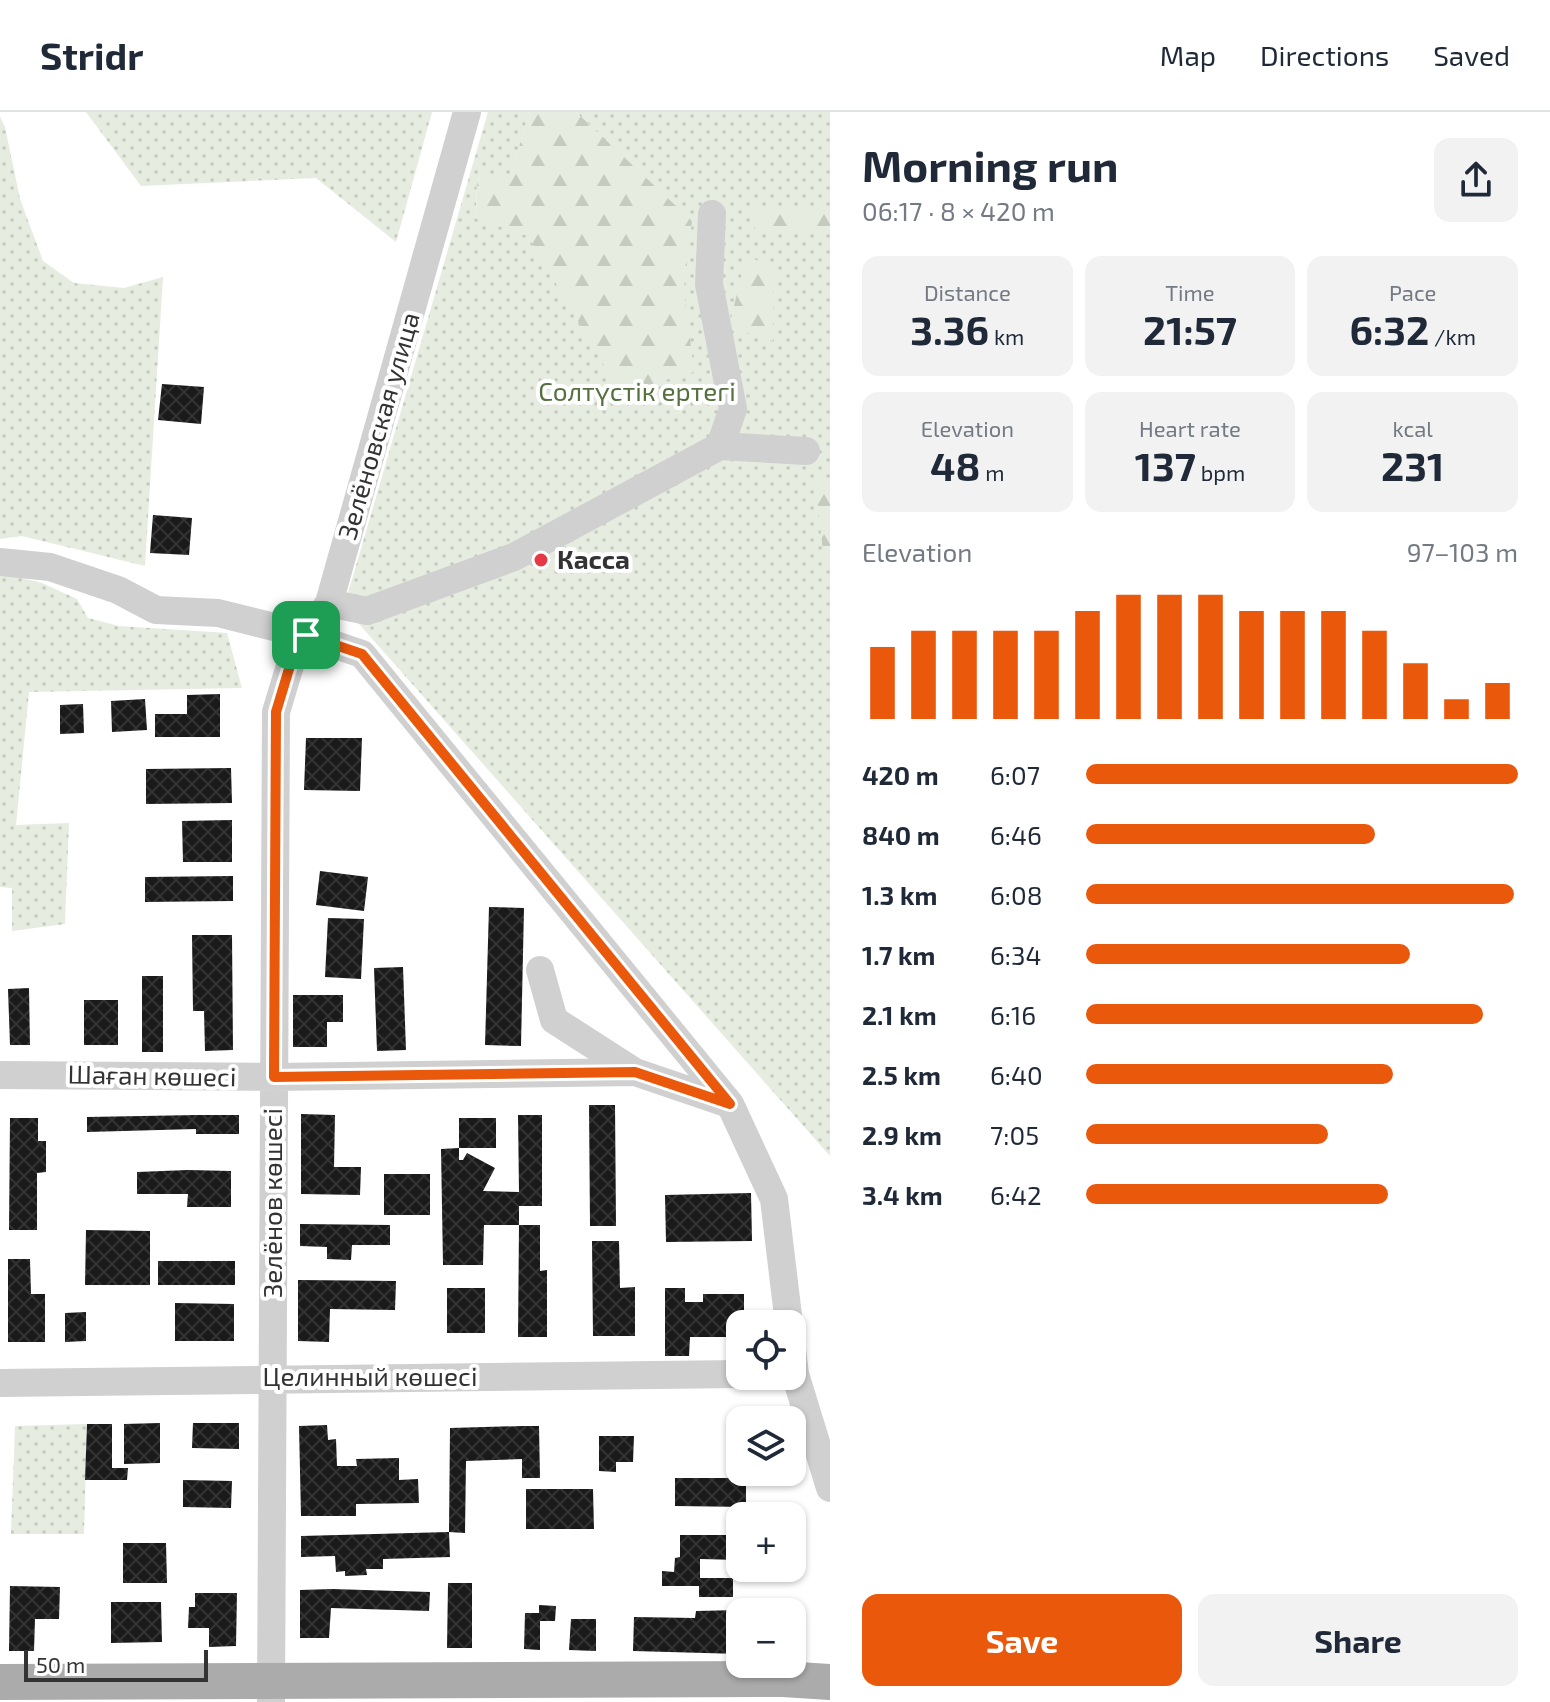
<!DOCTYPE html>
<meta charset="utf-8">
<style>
body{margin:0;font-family:"Exo 2",sans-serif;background:#f2f2f3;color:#1f2937;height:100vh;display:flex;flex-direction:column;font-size:30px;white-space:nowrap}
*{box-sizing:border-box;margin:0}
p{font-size:26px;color:#747a83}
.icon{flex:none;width:44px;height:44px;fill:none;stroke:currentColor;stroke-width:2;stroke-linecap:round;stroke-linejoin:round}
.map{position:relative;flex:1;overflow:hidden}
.panel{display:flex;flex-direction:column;background:#fff;width:720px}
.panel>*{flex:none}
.fabs{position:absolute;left:726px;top:1198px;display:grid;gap:16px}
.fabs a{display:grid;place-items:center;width:80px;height:80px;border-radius:16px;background:#fff;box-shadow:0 2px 6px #0004;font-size:40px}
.scale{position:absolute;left:24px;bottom:20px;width:184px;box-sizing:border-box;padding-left:8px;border:4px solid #333;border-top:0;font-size:22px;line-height:28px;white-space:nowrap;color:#333;-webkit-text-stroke:6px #fff;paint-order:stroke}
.pin{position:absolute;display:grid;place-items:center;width:68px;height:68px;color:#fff;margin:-34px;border-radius:16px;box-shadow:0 4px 12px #0006}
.round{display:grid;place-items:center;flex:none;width:84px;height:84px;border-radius:16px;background:#f2f2f3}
.summary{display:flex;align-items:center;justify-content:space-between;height:136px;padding:0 32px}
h1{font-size:44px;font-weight:700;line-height:60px}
.figures{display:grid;grid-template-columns:repeat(3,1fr);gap:12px;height:136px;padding:8px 32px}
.figures div{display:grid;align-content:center;border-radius:16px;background:#f2f2f3;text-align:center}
.figures b{font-size:40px;font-weight:700}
.figures small{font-size:22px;font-weight:400}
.figures p{font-size:22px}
.chart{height:224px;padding:16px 32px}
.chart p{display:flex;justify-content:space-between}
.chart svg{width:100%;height:144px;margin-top:8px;stroke:#ea580c;stroke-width:6}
.action{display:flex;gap:16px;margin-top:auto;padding:16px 32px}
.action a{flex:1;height:92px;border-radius:16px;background:#ea580c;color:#fff;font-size:32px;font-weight:700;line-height:92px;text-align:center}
.action a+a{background:#f2f2f3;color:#1f2937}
ul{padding:0 32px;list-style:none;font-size:26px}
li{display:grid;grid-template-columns:128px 96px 1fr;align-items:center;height:60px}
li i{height:20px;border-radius:10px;background:#ea580c}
header{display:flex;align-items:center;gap:48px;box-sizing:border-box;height:112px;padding:0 40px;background:#fff;border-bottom:2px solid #e0e1e3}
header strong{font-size:38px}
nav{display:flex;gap:44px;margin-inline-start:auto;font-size:28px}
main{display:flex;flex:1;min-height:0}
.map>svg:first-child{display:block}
.green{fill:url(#green-dots)}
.forest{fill:url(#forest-firs)}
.building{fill:url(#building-cross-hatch)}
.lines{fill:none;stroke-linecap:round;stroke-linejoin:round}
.minor{stroke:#d0d0d0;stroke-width:28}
.major{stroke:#ababab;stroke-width:36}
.route-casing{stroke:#fff;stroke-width:16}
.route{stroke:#ea580c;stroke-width:10}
.poi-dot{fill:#e63946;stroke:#fff;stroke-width:3}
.labels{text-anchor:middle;stroke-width:8;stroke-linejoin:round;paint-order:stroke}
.park-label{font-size:26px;fill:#56703f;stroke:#fff}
.street-label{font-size:26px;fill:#333;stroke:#fff}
.poi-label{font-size:26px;font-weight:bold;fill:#333;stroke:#fff;text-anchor:start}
</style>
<header>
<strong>Stridr</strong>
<nav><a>Map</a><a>Directions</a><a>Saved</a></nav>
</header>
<main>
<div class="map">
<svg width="830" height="1590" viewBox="0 0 830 1590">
<defs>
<pattern id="green-dots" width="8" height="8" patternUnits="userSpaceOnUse" patternTransform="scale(2)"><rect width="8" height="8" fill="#e6ecdf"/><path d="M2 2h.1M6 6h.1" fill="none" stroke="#c6cbc0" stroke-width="1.8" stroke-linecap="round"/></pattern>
<pattern id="forest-firs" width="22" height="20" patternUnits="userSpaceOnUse" patternTransform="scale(2)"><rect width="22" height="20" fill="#e6ecdf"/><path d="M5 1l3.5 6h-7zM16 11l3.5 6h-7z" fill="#c6cbc0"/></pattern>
<pattern id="building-cross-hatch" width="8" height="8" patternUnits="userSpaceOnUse" patternTransform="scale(2)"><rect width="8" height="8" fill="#1a1a1a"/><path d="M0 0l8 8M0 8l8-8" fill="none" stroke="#333"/></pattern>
</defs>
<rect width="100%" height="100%" fill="#fff"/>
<path class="green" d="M 86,0 L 432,0 L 396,130 L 316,66 L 141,74 Z
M 488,0 L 529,0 L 511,64 L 477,67 L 476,107 L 596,20 L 576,0 L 830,0 L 830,1044 L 344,495 Z
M 0,5 L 5,15 L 20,87 L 43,149 L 74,171 L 124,176 L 163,165 L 145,454 L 22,424 L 0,427 Z
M 10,463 L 42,471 L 77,487 L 88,506 L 119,514 L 227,521 L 242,576 L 29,580 L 16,713 L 69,711 L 65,812 L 12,819 L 12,776 L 0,775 L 0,464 Z
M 87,1312 L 84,1422 L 11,1422 L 15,1314 Z"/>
<path class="forest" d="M 529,0 L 576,0 L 692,109 L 684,177 L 694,260 L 620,281 L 528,124 L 476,107 L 477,67 L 511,63 Z
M 830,95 L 830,119 L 755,118 L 753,98 Z
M 746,144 L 774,155 L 773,229 L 729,215 Z
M 814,358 L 830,367 L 830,459 L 825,457 Z"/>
<path class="building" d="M 162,272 L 204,275 L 201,312 L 158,308 Z
M 153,403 L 192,406 L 189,443 L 150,441 Z
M 220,582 L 220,625 L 155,625 L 155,602 L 187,602 L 187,583 Z
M 145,587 L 147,618 L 112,620 L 111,589 Z
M 83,592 L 84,621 L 60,622 L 60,593 Z
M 306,626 L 362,626 L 360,679 L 304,678 Z
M 231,656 L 232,691 L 146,692 L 146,657 Z
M 232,708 L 232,750 L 183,750 L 182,709 Z
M 320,759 L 368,765 L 364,799 L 316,793 Z
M 233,764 L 233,789 L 145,790 L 145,765 Z
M 489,795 L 524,796 L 521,934 L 485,933 Z
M 328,806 L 364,807 L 361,867 L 325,865 Z
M 192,823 L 232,823 L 233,938 L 205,939 L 204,899 L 193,899 Z
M 403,855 L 406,938 L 377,939 L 374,856 Z
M 142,864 L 163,864 L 163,940 L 142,940 Z
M 29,876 L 30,933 L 10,933 L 8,877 Z
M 293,883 L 343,883 L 343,910 L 327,910 L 327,935 L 293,935 Z
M 84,888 L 118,888 L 118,933 L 84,933 Z
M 589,993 L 615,993 L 616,1114 L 590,1114 Z
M 301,1002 L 335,1003 L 334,1055 L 361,1055 L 360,1083 L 301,1082 Z
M 197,1003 L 239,1003 L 239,1022 L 196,1022 L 196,1017 L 87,1020 L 87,1005 Z
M 518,1003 L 542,1003 L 542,1094 L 519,1094 L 519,1113 L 484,1113 L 483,1153 L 443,1153 L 441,1037 L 459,1036 L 459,1048 L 463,1048 L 467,1041 L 495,1056 L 483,1079 L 519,1080 Z
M 10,1006 L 38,1006 L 38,1029 L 46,1029 L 46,1060 L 37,1061 L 37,1118 L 9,1118 Z
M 459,1006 L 496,1006 L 496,1036 L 459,1036 Z
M 188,1058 L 231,1059 L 231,1095 L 187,1095 L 188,1082 L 137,1082 L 137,1060 Z
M 384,1062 L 430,1062 L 430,1103 L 384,1103 Z
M 751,1081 L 752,1129 L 666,1130 L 665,1083 Z
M 300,1112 L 390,1113 L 390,1133 L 352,1133 L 351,1148 L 327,1147 L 327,1135 L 300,1134 Z
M 519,1113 L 540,1113 L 540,1159 L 547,1158 L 547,1225 L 518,1225 Z
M 86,1118 L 150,1119 L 150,1173 L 85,1173 Z
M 592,1129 L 619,1129 L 620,1176 L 635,1175 L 635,1224 L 593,1224 Z
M 8,1147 L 30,1147 L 31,1182 L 45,1182 L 45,1230 L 8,1230 Z
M 158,1149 L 235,1149 L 235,1173 L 158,1173 Z
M 298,1168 L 396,1169 L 395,1198 L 330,1197 L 329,1230 L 298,1229 Z
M 447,1176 L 485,1176 L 485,1221 L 447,1221 Z
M 665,1176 L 685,1176 L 685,1190 L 703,1190 L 703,1182 L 744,1182 L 744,1212 L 740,1212 L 740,1225 L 690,1225 L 689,1244 L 665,1244 Z
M 175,1191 L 234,1192 L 234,1229 L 175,1229 Z
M 86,1200 L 86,1229 L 65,1230 L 65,1201 Z
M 160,1311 L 160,1351 L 124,1352 L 124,1312 Z
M 193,1311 L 239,1311 L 239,1337 L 192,1336 Z
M 87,1312 L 112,1312 L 112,1356 L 128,1356 L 127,1368 L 85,1368 Z
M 327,1313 L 328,1328 L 336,1327 L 337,1354 L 357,1354 L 356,1347 L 399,1346 L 399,1368 L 418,1367 L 419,1391 L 356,1392 L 356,1404 L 301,1404 L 299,1314 Z
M 523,1314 L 539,1314 L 540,1366 L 522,1366 L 522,1347 L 466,1349 L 465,1421 L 449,1420 L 450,1316 Z
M 599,1324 L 634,1324 L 633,1350 L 616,1350 L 616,1360 L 599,1359 Z
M 675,1366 L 746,1366 L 746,1395 L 675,1394 Z
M 183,1368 L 232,1369 L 231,1396 L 183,1395 Z
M 526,1377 L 593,1377 L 594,1417 L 526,1417 Z
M 449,1420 L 450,1445 L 383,1447 L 383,1457 L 366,1457 L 367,1463 L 345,1464 L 345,1459 L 336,1460 L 335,1444 L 301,1445 L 301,1424 Z
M 680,1423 L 740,1423 L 740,1448 L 700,1447 L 700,1466 L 733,1466 L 733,1485 L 699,1485 L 699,1474 L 662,1474 L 662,1459 L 674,1460 L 675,1446 L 680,1445 Z
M 123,1431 L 166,1431 L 167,1471 L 123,1471 Z
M 448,1471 L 472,1471 L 472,1536 L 447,1536 Z
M 10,1474 L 60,1475 L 59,1507 L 35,1507 L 34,1539 L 9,1539 Z
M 332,1477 L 430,1480 L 429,1499 L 331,1496 L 329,1526 L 300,1526 L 300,1478 Z
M 195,1481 L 237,1481 L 236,1534 L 209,1535 L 209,1516 L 188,1516 L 189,1495 L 195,1495 Z
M 111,1490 L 161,1490 L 162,1530 L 111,1531 Z
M 539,1493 L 556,1494 L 555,1509 L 540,1509 L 540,1538 L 524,1537 L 525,1501 L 539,1501 Z
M 740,1498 L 740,1542 L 633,1539 L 634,1505 L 695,1506 L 696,1499 Z
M 571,1507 L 596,1507 L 596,1539 L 569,1538 Z"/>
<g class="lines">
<path class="minor" d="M 712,102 L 709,172 L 733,297 L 720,334
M 0,450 L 50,455 L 118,478 L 156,498 L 218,501 L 306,523 L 362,542 L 730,992 L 774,1087 L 789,1212
M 329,491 L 367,499 L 514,445 L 720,334 L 806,339
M 540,858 L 554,908 L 635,960
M 0,963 L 274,965 L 635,960 L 729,992
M 792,1238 L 795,1262 L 830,1376
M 0,1271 L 740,1262
M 271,1590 L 276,600 L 292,547 L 329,491 L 467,0"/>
<path class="major" d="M 0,1570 L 783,1567 L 830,1570"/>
</g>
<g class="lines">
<g class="route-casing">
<path id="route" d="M 306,523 L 362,542 L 730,992 L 635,960 L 274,965 L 276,600 L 292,547 Z"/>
</g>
<use href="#route" class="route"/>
</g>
<circle class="poi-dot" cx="541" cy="448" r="8"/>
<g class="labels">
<g class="park-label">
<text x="637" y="289">Солтүстік ертегі</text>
</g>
<g class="street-label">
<text transform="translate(379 314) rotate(-74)" y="9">Зелёновская улица</text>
<text transform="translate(152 964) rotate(1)" y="9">Шаған көшесі</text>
<text transform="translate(273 1091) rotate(-90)" y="9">Зелёнов көшесі</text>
<text x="370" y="1274">Целинный көшесі</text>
</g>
<g class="poi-label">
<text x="557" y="457">Касса</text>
</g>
</g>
</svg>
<div class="fabs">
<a><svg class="icon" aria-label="locate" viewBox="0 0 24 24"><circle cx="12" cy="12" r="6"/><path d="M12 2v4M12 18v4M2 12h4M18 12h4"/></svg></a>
<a><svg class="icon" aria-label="layers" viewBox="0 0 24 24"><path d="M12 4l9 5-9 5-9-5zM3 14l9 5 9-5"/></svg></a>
<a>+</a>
<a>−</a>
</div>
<div class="scale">50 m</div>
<div class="pin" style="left:306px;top:523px;background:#1e9e55"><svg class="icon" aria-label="arrive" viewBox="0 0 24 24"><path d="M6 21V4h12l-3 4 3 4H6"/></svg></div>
</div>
<section class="panel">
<div class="summary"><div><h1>Morning run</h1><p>06:17 · 8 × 420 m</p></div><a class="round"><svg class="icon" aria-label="share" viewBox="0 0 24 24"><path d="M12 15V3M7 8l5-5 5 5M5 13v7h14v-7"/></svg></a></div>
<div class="figures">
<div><p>Distance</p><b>3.36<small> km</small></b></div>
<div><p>Time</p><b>21:57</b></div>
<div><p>Pace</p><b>6:32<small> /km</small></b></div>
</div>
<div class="figures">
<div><p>Elevation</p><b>48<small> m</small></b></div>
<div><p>Heart rate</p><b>137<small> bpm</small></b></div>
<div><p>kcal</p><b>231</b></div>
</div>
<div class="chart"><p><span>Elevation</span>97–103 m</p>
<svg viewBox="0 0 160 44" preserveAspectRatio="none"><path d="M5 44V22M15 44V17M25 44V17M35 44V17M45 44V17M55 44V11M65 44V6M75 44V6M85 44V6M95 44V11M105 44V11M115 44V11M125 44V17M135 44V27M145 44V38M155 44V33"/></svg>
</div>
<ul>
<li><b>420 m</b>6:07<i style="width:100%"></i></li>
<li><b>840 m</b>6:46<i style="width:67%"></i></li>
<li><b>1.3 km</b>6:08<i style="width:99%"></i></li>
<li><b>1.7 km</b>6:34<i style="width:75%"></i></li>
<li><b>2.1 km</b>6:16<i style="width:92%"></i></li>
<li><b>2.5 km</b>6:40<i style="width:71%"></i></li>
<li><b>2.9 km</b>7:05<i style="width:56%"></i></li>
<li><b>3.4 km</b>6:42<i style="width:70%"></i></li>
</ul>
<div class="action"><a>Save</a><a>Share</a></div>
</section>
</main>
